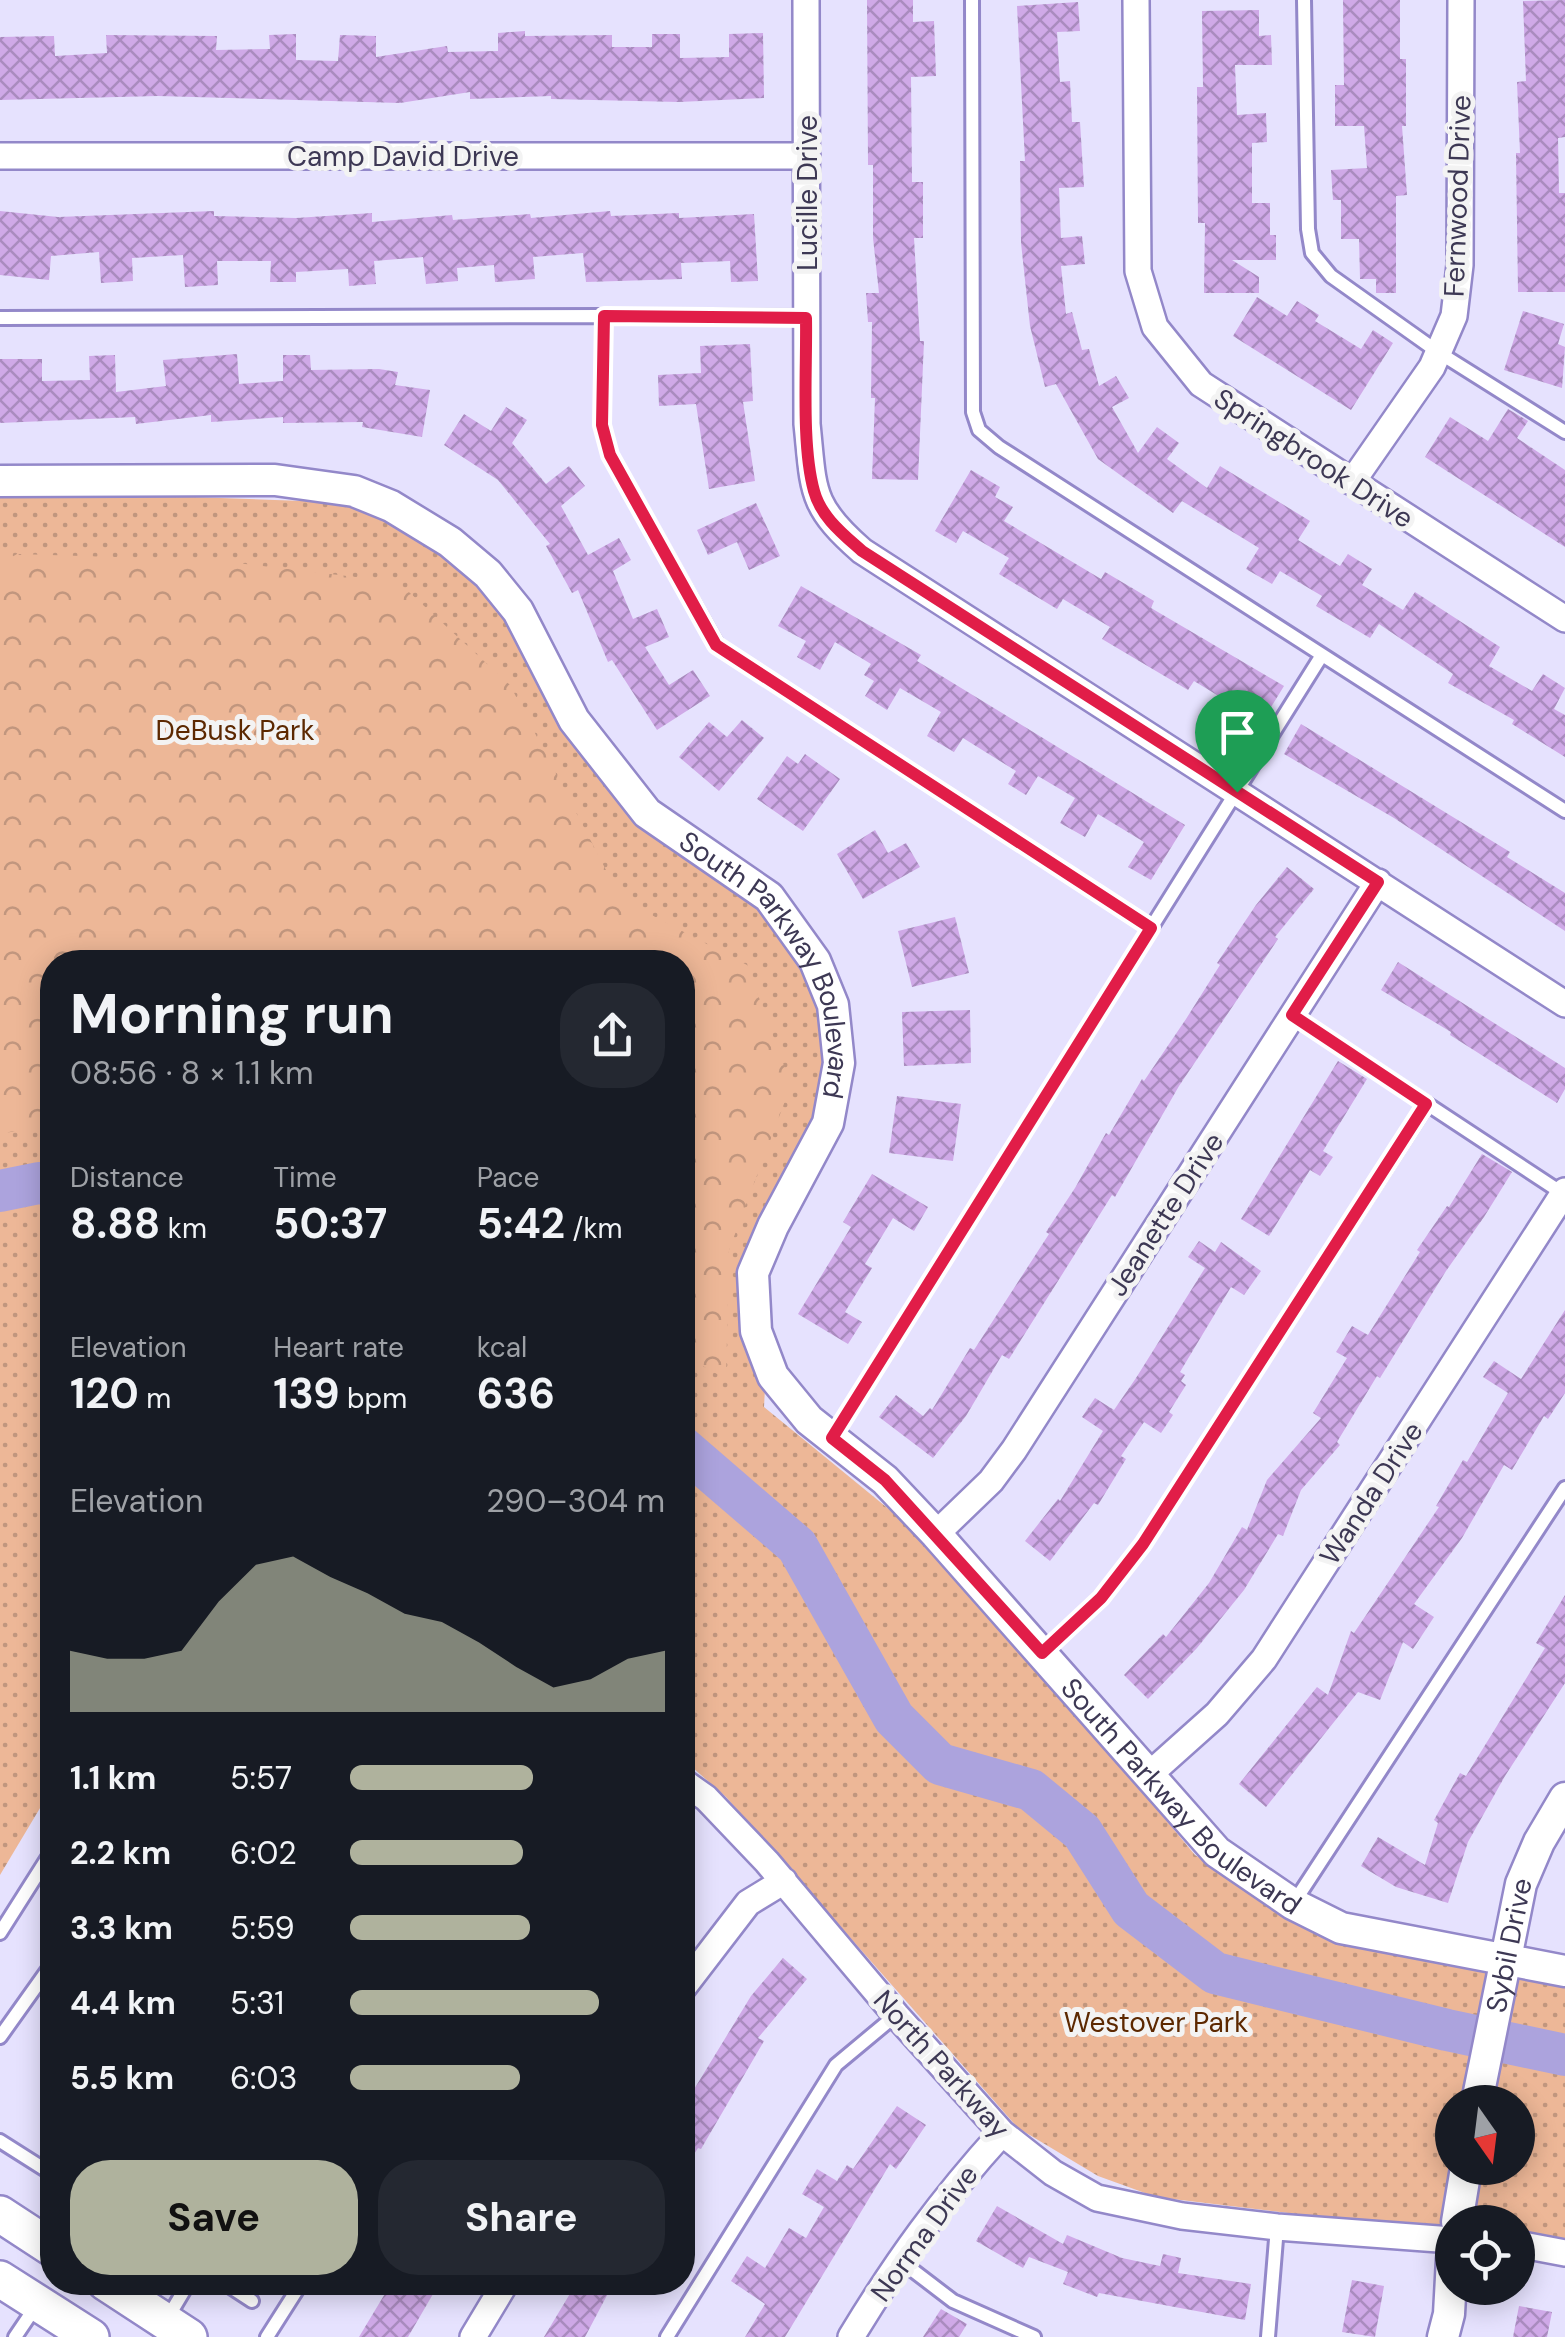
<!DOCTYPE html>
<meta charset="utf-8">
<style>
body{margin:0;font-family:"DM Sans",sans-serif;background:#242831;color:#f1f3f6;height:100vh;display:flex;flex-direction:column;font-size:38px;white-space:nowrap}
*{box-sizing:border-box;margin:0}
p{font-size:32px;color:#9ea1a6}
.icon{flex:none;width:55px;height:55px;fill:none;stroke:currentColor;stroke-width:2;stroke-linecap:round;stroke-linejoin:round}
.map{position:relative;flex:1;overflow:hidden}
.sheet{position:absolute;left:40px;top:950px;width:655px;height:1345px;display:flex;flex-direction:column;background:#171b24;border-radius:40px;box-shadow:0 5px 25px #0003}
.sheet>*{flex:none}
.needle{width:65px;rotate:166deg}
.tools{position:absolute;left:1435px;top:2085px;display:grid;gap:20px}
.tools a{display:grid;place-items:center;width:100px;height:100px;border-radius:50%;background:#171b24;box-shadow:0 5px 25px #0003;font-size:50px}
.pin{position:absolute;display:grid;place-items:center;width:85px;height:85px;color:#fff;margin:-102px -42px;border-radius:50% 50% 50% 0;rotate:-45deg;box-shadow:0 0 10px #0007}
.pin .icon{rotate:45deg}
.round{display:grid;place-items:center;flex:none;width:105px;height:105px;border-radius:40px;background:#242831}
.summary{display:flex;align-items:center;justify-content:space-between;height:170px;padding:0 30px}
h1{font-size:55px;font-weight:700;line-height:75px}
.stats{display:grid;grid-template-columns:repeat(3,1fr);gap:15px;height:170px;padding:10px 30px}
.stats div{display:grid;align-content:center}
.stats b{font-size:42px;font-weight:700}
.stats small{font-size:28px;font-weight:400}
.stats p{font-size:28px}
.chart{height:280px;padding:20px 30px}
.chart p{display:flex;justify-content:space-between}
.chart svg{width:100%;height:180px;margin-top:10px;fill:#afb29d;opacity:.7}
.primary-button{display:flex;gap:20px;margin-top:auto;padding:20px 30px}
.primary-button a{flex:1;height:115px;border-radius:40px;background:#afb29d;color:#111;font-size:40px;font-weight:700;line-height:115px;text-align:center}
.primary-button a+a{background:#242831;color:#f1f3f6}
ul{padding:0 30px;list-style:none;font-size:32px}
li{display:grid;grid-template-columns:160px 120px 1fr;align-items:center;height:75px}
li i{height:25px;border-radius:12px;background:#afb29d}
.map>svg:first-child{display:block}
.grass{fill:url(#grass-dots);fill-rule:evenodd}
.forest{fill:url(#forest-crowns)}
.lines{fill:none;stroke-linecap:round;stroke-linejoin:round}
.river{stroke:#aca3dd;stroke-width:42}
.building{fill:url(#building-cross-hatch)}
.service-casing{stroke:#9388c9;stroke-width:18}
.minor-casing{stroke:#9388c9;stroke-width:30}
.tertiary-casing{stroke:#9388c9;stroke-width:35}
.secondary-casing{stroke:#9388c9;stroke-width:40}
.service{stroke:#fff;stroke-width:12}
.minor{stroke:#fff;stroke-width:25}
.tertiary{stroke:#fff;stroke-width:30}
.secondary{stroke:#fff;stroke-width:35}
.route-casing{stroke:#fff;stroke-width:20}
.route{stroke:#e11d48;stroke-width:12}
.labels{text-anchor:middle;stroke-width:10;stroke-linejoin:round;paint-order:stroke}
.street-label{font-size:28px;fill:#3d3854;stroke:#f3f3f3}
.park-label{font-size:28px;fill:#5c2800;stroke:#f3f3f3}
</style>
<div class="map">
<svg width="1565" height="2337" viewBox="0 0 1565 2337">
<defs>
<pattern id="grass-dots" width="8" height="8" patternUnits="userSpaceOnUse" patternTransform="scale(2.5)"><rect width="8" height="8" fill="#edb797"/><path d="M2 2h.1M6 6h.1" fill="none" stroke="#c1967e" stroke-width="1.8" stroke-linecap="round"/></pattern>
<pattern id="forest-crowns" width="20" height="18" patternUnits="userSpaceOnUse" patternTransform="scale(2.5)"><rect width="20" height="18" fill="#edb797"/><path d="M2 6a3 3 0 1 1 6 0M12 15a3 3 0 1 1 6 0" fill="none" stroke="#c1967e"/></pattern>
<pattern id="building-cross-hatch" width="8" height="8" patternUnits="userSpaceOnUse" patternTransform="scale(2.5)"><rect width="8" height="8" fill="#cfa9e7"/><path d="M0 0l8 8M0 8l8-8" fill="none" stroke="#a98bbe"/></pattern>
</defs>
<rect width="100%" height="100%" fill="#e6e2fe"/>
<path class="grass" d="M 51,492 L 359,503 L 435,551 L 466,575 L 515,631 L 597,775 L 629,811 L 757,902 L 791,941 L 822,1010 L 825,1094 L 742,1287 L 741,1333 L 765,1388 L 764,1407 L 907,1524 L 1052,1683 L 1195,1855 L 1336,1940 L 1476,1970 L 1565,1983 L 1565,2247 L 1518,2241 L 1518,2222 L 1452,2222 L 1452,2233 L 1156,2197 L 1098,2176 L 1018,2128 L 726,1797 L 683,1759 L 682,962 L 52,962 L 52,1788 L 0,1875 L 0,494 ZM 1452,2102 L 1518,2102 L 1518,2168 L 1452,2168 Z"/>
<path class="forest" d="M 17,554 L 211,560 L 398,582 L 510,685 L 621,899 L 747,965 L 791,1085 L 729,1250 L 726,1379 L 683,1355 L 682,962 L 52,962 L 52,1128 L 42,1126 L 0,1134 L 0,564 Z"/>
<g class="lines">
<path class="river" d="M 0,1191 L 39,1183 L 52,1185
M 682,1447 L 797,1546 L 894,1718 L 940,1764 L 1031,1790 L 1082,1832 L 1131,1909 L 1215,1973 L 1447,2030 L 1565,2055"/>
</g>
<path class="building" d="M 867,0 L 913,0 L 913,22 L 934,21 L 936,76 L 911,77 L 912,182 L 923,182 L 923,238 L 914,238 L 920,341 L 924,341 L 918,480 L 872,479 L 875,398 L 871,398 L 872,322 L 868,322 L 866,293 L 879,293 L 873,238 L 873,165 L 868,165 Z
M 1343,0 L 1400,0 L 1400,59 L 1406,59 L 1406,126 L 1402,126 L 1407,195 L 1396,196 L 1396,293 L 1376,293 L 1376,279 L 1360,279 L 1359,239 L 1341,239 L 1341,200 L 1333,200 L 1331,170 L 1367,168 L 1364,126 L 1335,126 L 1335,85 L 1344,85 Z
M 1565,0 L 1565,137 L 1558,138 L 1559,193 L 1565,193 L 1565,292 L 1518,292 L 1516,153 L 1520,153 L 1517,82 L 1526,81 L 1523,1 Z
M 1078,2 L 1080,31 L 1057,32 L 1060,82 L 1070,81 L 1072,122 L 1080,122 L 1084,187 L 1059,188 L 1061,238 L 1082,236 L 1085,264 L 1061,266 L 1066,314 L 1072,312 L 1082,350 L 1089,349 L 1099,386 L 1116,376 L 1129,398 L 1112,407 L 1138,453 L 1157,427 L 1179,443 L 1167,459 L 1207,488 L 1220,466 L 1310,521 L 1298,540 L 1340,566 L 1348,554 L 1372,569 L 1362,585 L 1403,610 L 1415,592 L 1500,647 L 1489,666 L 1532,691 L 1543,674 L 1565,688 L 1554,709 L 1565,715 L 1565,757 L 1512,724 L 1514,720 L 1448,683 L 1453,674 L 1379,624 L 1370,638 L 1316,606 L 1322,596 L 1280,571 L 1272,584 L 1246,569 L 1259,548 L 1182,501 L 1173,513 L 1098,459 L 1056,384 L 1045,387 L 1030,326 L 1021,243 L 1020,161 L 1025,161 L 1017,6 Z
M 1259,10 L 1259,36 L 1271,35 L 1272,65 L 1235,65 L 1237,115 L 1266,113 L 1267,142 L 1252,143 L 1252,203 L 1270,203 L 1270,235 L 1276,235 L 1276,260 L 1232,260 L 1259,277 L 1259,293 L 1204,293 L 1205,223 L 1198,223 L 1197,87 L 1203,87 L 1202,11 Z
M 525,31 L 525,36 L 612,35 L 612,47 L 652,47 L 652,34 L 680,34 L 680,58 L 729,57 L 729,34 L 763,33 L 764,98 L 679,102 L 551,99 L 551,96 L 470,99 L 470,92 L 400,103 L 158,96 L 0,100 L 0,37 L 54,36 L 55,56 L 107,53 L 106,35 L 217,36 L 216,50 L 270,49 L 269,35 L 296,34 L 296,60 L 338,61 L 340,35 L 376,36 L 376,57 L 447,46 L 448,52 L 498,51 L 498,33 Z
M 0,211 L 58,217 L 214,211 L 214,216 L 296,218 L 372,213 L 372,222 L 452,215 L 453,220 L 530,214 L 531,218 L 610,211 L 611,216 L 679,213 L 679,218 L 754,214 L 758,281 L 731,282 L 730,261 L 681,263 L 682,279 L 586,282 L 583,253 L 533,257 L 535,279 L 495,282 L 494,265 L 457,268 L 458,281 L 426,284 L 423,257 L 374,261 L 376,284 L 349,286 L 348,269 L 296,272 L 296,282 L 270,282 L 271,261 L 217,261 L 218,285 L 185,287 L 183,255 L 132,258 L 133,281 L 101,283 L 99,252 L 51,256 L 49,280 L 0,275 Z
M 1257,297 L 1287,316 L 1297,301 L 1319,315 L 1315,321 L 1361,349 L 1373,330 L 1393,343 L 1351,410 L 1233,336 Z
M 1523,311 L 1564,324 L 1558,344 L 1565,347 L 1562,388 L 1504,370 Z
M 750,344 L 753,401 L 743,402 L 755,481 L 709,489 L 696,404 L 659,406 L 658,375 L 701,373 L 700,346 Z
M 237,354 L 239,384 L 283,381 L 283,355 L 310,355 L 311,370 L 379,369 L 398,372 L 395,385 L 430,390 L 422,437 L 362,427 L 363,422 L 283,423 L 283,417 L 211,422 L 211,415 L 136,424 L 135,417 L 0,423 L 0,359 L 42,359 L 42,381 L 90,380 L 89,356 L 115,355 L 116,392 L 166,386 L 163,360 Z
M 506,407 L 527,420 L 512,443 L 546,484 L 569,466 L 585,486 L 561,506 L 588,555 L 619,538 L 631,560 L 613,571 L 633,619 L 657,609 L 669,637 L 645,647 L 669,685 L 693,670 L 710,696 L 657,730 L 612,660 L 608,662 L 578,590 L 572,593 L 546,546 L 550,544 L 498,480 L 444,445 L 464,414 L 491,431 Z
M 1508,409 L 1528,421 L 1517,438 L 1565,470 L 1565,547 L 1425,457 L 1450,417 L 1488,441 Z
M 971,470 L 1000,487 L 995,497 L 1013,507 L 1004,521 L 1101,579 L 1105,572 L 1154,601 L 1151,608 L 1284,686 L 1255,733 L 1233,720 L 1240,709 L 1194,681 L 1188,690 L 1102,639 L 1110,627 L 1063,599 L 1057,609 L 999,574 L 1009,558 L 963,531 L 956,543 L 935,531 Z
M 756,503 L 780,556 L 749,570 L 737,542 L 708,555 L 697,530 Z
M 801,586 L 921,655 L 917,661 L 1185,825 L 1151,880 L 1128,867 L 1144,842 L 1098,814 L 1085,837 L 1060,823 L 1075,798 L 1038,776 L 1026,795 L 1008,784 L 1016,771 L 963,738 L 954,752 L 927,736 L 941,712 L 900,688 L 887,710 L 865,696 L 874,681 L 864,675 L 871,664 L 835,642 L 820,670 L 797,657 L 806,641 L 778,626 Z
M 742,720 L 764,738 L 719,791 L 679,757 L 709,722 L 727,737 Z
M 1301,724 L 1510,852 L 1507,857 L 1565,893 L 1565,931 L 1394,818 L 1284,754 Z
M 805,754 L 840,779 L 803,831 L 757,799 L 787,756 L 798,764 Z
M 875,830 L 888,853 L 906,843 L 920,867 L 863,899 L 837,854 Z
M 1287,867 L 1314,889 L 1275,937 L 1278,939 L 1179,1086 L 1115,1197 L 1112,1195 L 1009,1359 L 1002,1355 L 966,1416 L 933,1458 L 879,1417 L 896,1395 L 923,1416 L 930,1408 L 932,1410 L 970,1348 L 974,1350 L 1049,1234 L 1046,1232 L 1075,1188 L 1106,1133 L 1109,1135 L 1142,1079 L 1144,1081 L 1186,1019 L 1220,965 L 1217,963 L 1256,905 Z
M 955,917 L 969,973 L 912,987 L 898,931 Z
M 1398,962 L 1565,1068 L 1565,1089 L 1557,1103 L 1450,1035 L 1451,1032 L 1381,990 Z
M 970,1010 L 971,1063 L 904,1066 L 902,1012 Z
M 1338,1061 L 1367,1079 L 1323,1151 L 1333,1157 L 1320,1176 L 1310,1170 L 1269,1236 L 1241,1219 Z
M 897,1096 L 961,1104 L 953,1161 L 889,1153 Z
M 1482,1154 L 1512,1172 L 1484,1217 L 1446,1271 L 1380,1378 L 1377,1376 L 1337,1442 L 1340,1445 L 1301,1490 L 1283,1536 L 1278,1534 L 1244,1590 L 1197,1648 L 1148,1699 L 1124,1675 L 1163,1634 L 1166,1637 L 1209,1583 L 1242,1527 L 1247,1530 L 1267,1480 L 1321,1418 L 1313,1413 L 1347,1358 L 1336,1352 L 1352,1326 L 1368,1335 L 1420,1252 L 1417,1250 L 1447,1206 L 1449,1207 Z
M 872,1174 L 928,1207 L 914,1231 L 893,1218 L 865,1264 L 872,1268 L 845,1312 L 862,1322 L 848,1344 L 798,1314 L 851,1227 L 843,1222 Z
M 1199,1241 L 1215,1252 L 1221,1242 L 1261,1271 L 1244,1295 L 1231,1287 L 1180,1372 L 1185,1375 L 1181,1381 L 1186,1385 L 1169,1412 L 1173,1415 L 1161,1433 L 1144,1422 L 1121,1456 L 1126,1459 L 1098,1505 L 1094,1503 L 1050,1561 L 1025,1541 L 1058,1499 L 1060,1501 L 1103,1431 L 1082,1417 L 1095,1398 L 1114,1410 L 1136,1378 L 1205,1268 L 1188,1257 Z
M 1565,1310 L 1565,1393 L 1548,1419 L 1544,1416 L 1512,1470 L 1504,1465 L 1462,1538 L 1414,1604 L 1434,1617 L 1413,1649 L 1403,1642 L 1380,1700 L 1358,1692 L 1266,1807 L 1239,1784 L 1317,1687 L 1328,1695 L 1351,1631 L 1354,1633 L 1439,1507 L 1436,1506 L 1463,1460 L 1467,1462 L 1508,1393 L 1483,1377 L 1494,1361 L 1521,1379 Z
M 1565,1595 L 1565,1683 L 1505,1776 L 1468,1842 L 1448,1903 L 1396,1887 L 1361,1866 L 1378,1837 L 1425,1865 L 1438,1823 L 1434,1820 L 1460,1773 L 1466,1776 L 1545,1648 L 1536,1643 Z
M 783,1958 L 807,1979 L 758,2038 L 764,2041 L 701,2149 L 698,2148 L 682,2173 L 682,2109 L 751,1996 Z
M 897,2106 L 926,2125 L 896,2169 L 890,2164 L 785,2337 L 745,2337 L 765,2304 L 731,2281 L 747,2256 L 765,2268 L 789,2228 L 806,2238 L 824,2207 L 802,2194 L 817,2169 L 837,2181 L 847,2165 L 853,2169 Z
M 997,2206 L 1063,2244 L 1067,2235 L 1122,2258 L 1160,2266 L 1163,2254 L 1181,2258 L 1178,2273 L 1251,2284 L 1245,2320 L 1099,2293 L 1097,2297 L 1063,2284 L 1068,2272 L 1029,2257 L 1023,2268 L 976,2241 Z
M 1352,2280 L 1384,2286 L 1375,2337 L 1342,2332 Z
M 392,2282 L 440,2282 L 408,2337 L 359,2337 Z
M 577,2282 L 614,2282 L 585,2337 L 544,2337 Z
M 1519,2306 L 1552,2312 L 1547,2337 L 1513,2337 Z
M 941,2309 L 967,2324 L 959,2337 L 923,2337 Z"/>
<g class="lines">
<g class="service-casing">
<path id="service" d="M 972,0 L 973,412 L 979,430 L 999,447 L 1565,811
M 1304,0 L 1308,229 L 1312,253 L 1331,276 L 1438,352 L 1565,432
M 807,317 L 604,316 L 602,425 L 610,455 L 717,645 L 746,665 L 1151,928 L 1322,655
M 0,318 L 604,316
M 1292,1015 L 1565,1195
M 832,1438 L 1151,928
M 1042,1653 L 1101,1598 L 1143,1544 L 1427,1104
M 1293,1904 L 1565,1488
M 0,1933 L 52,1851
M 0,2037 L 52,1964
M 0,2141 L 52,2174
M 898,2259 L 953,2301 L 1034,2337
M 223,2282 L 252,2301
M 167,2319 L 189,2282
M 15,2337 L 36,2306
M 267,2337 L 302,2282
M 667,2337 L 836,2065 L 896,2015
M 1268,2337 L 1277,2227"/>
</g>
<g class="minor-casing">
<path id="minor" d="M 806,0 L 807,424 C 814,490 809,505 862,551 L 1565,1004
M 1136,0 L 1138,271 L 1155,327 L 1201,384 L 1565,619
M 0,156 L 807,156
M 1352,482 L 1432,367 L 1454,316 L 1460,265 L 1461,0
M 936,1534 L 991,1481 L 1014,1450 L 1378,882
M 1151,1773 L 1217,1714 L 1264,1659 L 1565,1191
M 682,1781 L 706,1798 L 767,1862 L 896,2015 L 1002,2133 L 1053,2173 L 1097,2198 L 1182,2216 L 1277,2227 L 1452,2240
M 682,1989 L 748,1903 L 784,1881
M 1518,2244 L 1565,2253
M 473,2337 L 506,2282
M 851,2337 C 897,2261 942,2199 1002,2133"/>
</g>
<g class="tertiary-casing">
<g id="tertiary">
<path id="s1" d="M 0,481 L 275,480 L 354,491 L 391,506 L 450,542 L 488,574 L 518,611 L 574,720 L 647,813 L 769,897 L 815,961 L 833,1005 L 839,1063 L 828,1123 L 773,1226 L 753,1273 L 756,1331 L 773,1376 L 809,1420 L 885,1480 L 936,1534 L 1217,1852 L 1293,1904 L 1341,1928 L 1565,1971"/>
<path id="s2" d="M 1477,2102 L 1521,1884 L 1539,1842 L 1565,1798"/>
<path d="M 1457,2222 L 1466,2168"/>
<path d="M 1443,2337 L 1449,2314 L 1452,2259"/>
</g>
</g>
<g class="secondary-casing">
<path id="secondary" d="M 0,2214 L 52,2248
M 0,2279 L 91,2337
M 105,2282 L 189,2337"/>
</g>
<use href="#service" class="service"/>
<use href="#minor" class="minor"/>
<use href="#tertiary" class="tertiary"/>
<use href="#secondary" class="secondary"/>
</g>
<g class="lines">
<g class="route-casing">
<path id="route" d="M 604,316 L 806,318 C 807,367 801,444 814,491 C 821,517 843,534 862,551 L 1378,882 L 1292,1015 L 1426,1104 L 1143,1544 L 1101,1598 L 1042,1653 L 885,1480 L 832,1438 L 1151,928 L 716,645 L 610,455 L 602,425 Z"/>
</g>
<use href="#route" class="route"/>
</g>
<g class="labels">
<g class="street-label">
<text x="403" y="166">Camp David Drive</text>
<text transform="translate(807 193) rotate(-90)" y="10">Lucille Drive</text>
<text transform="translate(1457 196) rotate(-88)" y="10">Fernwood Drive</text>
<text transform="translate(1314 458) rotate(33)" y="10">Springbrook Drive</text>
<text dy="10" stroke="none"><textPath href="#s1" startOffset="1008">South Parkway Boulevard</textPath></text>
<text transform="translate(1165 1214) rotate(-57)" y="10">Jeanette Drive</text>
<text transform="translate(1371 1493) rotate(-57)" y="10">Wanda Drive</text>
<text dy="10" stroke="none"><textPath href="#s1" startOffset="2058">South Parkway Boulevard</textPath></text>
<text dy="10" stroke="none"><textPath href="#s2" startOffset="160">Sybil Drive</textPath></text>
<text transform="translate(942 2064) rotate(48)" y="10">North Parkway</text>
<text transform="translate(924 2233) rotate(-54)" y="10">Norma Drive</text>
</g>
<g class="park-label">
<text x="235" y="740">DeBusk Park</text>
<text x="1156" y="2032">Westover Park</text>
</g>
</g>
</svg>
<div class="tools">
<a><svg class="needle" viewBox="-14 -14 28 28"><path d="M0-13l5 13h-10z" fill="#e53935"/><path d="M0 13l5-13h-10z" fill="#9ea1a6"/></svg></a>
<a><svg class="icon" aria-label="locate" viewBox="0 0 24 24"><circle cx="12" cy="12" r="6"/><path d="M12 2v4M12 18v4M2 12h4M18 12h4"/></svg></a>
</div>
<div class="pin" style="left:1237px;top:792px;background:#1e9e55"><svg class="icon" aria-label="arrive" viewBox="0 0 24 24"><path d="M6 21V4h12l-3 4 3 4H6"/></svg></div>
<section class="sheet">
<div class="summary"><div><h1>Morning run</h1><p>08:56 · 8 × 1.1 km</p></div><a class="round"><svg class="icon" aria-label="share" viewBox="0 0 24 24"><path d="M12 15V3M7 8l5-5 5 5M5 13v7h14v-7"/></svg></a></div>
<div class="stats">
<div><p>Distance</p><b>8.88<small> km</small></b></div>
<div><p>Time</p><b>50:37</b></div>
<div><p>Pace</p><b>5:42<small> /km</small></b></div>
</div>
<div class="stats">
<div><p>Elevation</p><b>120<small> m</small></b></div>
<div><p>Heart rate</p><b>139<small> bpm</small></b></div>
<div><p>kcal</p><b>636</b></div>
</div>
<div class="chart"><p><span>Elevation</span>290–304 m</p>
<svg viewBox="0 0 160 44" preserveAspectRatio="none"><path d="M0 44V29L10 31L20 31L30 29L40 17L50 8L60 6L70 11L80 15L90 20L100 22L110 27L120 33L130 38L140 36L150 31L160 29V44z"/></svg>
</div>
<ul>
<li><b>1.1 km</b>5:57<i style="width:58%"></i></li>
<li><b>2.2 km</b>6:02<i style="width:55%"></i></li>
<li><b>3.3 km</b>5:59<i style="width:57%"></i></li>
<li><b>4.4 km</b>5:31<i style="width:79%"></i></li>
<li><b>5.5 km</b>6:03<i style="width:54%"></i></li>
</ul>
<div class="primary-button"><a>Save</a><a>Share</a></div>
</section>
</div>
